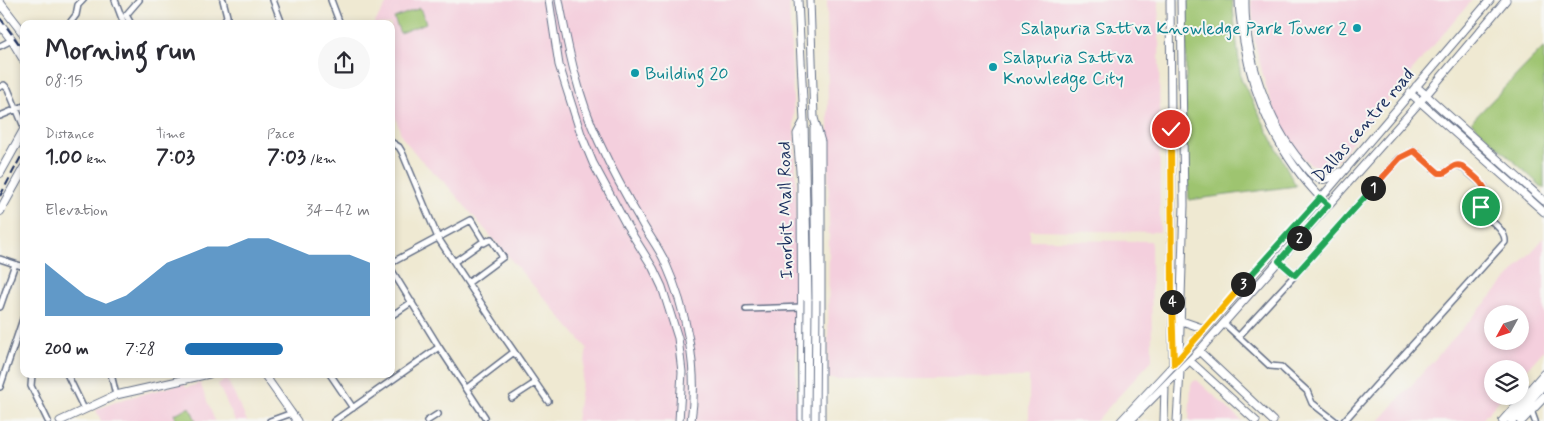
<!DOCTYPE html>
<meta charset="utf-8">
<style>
body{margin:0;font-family:Mynerve,sans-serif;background:#f7f7f7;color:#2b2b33;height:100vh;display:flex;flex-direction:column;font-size:19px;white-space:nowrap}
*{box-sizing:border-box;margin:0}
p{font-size:16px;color:#7c7c81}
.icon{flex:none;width:28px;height:28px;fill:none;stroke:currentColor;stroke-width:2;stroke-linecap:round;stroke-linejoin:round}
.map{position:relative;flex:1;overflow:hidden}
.details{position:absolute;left:20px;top:20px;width:375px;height:358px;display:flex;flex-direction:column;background:#fff;border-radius:10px;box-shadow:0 2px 8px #0003}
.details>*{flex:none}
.needle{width:32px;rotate:230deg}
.fabs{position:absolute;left:1484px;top:305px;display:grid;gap:10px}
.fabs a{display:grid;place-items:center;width:45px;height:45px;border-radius:50%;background:#fff;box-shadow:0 2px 8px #0003;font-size:25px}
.pin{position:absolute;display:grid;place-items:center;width:42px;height:42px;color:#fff;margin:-21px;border:2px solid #fff;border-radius:50%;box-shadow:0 1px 5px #0007}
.km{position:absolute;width:25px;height:25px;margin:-12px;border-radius:50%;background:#222;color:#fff;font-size:14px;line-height:25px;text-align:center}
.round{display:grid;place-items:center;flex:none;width:52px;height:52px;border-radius:26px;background:#f7f7f7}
.head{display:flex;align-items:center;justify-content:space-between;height:85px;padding:0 25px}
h1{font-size:28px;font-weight:800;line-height:38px}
.figures{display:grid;grid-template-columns:repeat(3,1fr);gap:8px;height:85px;padding:5px 25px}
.figures div{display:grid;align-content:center}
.figures b{font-size:21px;font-weight:800}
.figures small{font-size:14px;font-weight:400}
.figures p{font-size:14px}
.chart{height:140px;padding:10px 25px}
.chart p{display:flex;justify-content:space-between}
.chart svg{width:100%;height:90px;margin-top:5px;fill:#1f6fb2;opacity:.7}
ul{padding:0 25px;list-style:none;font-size:16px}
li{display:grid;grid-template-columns:80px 60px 1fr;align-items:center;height:38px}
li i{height:12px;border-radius:6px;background:#1f6fb2}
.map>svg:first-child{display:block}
.built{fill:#f4cfdd;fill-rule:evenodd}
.green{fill:#9ec46f;stroke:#5c7a66}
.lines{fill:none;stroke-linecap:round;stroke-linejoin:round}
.street-casing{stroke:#657087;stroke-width:8}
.secondary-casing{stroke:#657087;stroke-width:9}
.primary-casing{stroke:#657087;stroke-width:10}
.street{stroke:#fff;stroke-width:5}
.secondary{stroke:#fff;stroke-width:7}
.primary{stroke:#fff;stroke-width:8}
.rail{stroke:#1b2f5e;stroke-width:2;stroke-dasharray:8 4;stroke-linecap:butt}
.secondary-bridge-casing{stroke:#657087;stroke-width:9;stroke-linecap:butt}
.secondary-bridge{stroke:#fff;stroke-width:7}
.split-1-casing{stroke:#fff;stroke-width:10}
.split-2-casing{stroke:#fff;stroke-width:10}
.split-3-casing{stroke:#fff;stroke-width:10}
.split-4-casing{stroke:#fff;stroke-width:10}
.split-5-casing{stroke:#fff;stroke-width:10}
.split-1{stroke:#f0652b;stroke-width:6}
.split-2{stroke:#22a559;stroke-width:6}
.split-3{stroke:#22a559;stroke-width:6}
.split-4{stroke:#f5b400;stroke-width:6}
.split-5{stroke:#f5b400;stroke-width:6}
.culture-dot{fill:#0f9aa8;stroke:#f6f6f2;stroke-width:2}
.labels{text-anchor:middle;stroke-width:4;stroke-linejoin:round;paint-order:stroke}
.culture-label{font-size:18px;fill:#0d838f;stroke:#f6f6f2;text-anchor:start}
.street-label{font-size:18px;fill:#1b2f5e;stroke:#f6f6f2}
</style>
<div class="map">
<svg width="1544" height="421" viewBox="0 0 1544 421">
<rect width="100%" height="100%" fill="#f6f6f2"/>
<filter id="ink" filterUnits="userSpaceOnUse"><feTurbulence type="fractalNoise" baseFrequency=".02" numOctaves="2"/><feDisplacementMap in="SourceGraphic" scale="10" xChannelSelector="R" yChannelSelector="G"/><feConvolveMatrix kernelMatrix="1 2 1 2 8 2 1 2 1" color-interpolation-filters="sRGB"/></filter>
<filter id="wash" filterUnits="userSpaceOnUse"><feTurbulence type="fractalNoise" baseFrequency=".0096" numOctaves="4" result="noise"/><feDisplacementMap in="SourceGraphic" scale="20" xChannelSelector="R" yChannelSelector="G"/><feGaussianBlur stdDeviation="1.12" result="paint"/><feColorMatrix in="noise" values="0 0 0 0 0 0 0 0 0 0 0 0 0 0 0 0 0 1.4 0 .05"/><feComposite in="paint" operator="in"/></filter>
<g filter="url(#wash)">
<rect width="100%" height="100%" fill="#efe9d2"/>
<path class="built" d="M 389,0 L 789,0 L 796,175 L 796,421 L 576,421 L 587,348 L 446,184 L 419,158 L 402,137 L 391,104 L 391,24 L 374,24 Z
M 827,0 L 1159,0 L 1160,232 L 1030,230 L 1030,240 L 1151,241 L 1152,360 L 1096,421 L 1029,421 L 1029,377 L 828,379 L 829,230 Z
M 1251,0 L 1472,0 L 1325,174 L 1296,153 L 1280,127 L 1266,87 L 1255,43 Z
M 1544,238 L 1544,350 L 1520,377 L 1520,369 L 1492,369 L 1492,396 L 1503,396 L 1481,421 L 1379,421 ZM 1492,314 L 1520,314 L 1520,341 L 1492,341 Z
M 227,379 L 247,421 L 235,421 L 218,384 Z
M 1197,380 L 1233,413 L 1242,421 L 1189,421 L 1191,384 L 1194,381 Z
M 184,383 L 186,388 L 200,383 L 215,421 L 101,421 L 96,410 L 120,400 Z"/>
<path class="green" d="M 1187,0 L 1232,0 L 1241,79 L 1296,186 L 1189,200 L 1185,132 Z
M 420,8 L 426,23 L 400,33 L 394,18 Z
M 1544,47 L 1544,189 L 1471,122 Z
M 190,407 L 196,421 L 177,421 L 174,414 Z"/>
</g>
<g filter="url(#ink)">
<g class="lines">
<g class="street-casing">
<path id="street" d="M 115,0 L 124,24
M 223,0 L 227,16 L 223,24
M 273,0 L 282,24
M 331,0 L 340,24
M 69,24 L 76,15 L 78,5 L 83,0
M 131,24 L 126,15 L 139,0
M 0,46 L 12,40
M 0,87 L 4,85 L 8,89 L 24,127
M 0,116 L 24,106
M 391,142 L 399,147 L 402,152 L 438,238 L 493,321 L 548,401
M 0,259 L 24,267
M 1279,261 L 1295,275 L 1400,158 L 1414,151 L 1439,173 L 1444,173 C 1451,169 1454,163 1462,167 L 1484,186 L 1487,197 L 1482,204 L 1482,212 C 1490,221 1506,230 1505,242 L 1344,421
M 391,263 L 471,220 L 484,241 L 454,262
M 391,269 L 439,347 L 485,417
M 468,283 L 503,257 L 491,239 L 484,243
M 0,307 L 15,264
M 746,309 L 802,307
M 391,316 L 412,302
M 1224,323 L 1270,366 L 1281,367 L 1284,370 L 1307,391 L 1312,403 L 1335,421
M 1239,336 L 1295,275
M 32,374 L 31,386 L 48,421
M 67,374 L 84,409
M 111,374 L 116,395
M 330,374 L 353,408
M 0,387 L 24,316
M 467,388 L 514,352
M 512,398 L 535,383
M 1531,410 L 1535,421
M 270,421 L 292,413
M 334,421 L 439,347
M 427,421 L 438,414"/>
</g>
<g class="secondary-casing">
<path id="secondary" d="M 549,0 L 559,65 L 581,134 L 593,163 L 627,226 L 653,268 L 662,287 L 678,338 L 682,372 L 679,421
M 559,0 C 568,48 578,98 599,142 C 612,170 626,196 642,223 C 649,236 659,248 665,262 C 686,309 699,369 691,421
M 798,0 L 804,121 L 808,300
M 810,0 L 814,118 L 821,142 L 821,421
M 1170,0 L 1173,364
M 1239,0 C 1239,14 1242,28 1244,42 C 1254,101 1280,157 1323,200
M 1245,0 C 1244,54 1267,122 1302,163 C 1307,169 1312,177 1319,179 C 1326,181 1334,176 1340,172
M 1416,86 L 1544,201
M 1410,93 L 1544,212
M 814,129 L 816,300
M 1179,320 L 1205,329
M 1199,351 L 1273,421
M 1179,359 L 1184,205 L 1181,0
M 1190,361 L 1256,421
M 264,374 L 297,421
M 60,421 L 116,395 L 209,374
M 802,421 L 801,183 L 797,134 L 804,121
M 1121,421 L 1179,359 L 1321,198 L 1490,0
M 1130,421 L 1199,351 L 1426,95 L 1506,0
M 1164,421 L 1165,386
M 1177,421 L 1180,371"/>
</g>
<g class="primary-casing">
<path id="primary" d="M 0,3 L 24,34
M 0,24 L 12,40 L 24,60
M 0,173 L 24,130
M 0,211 L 24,168
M 1503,421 L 1544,374
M 1512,421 L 1544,384
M 1521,421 L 1544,397"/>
</g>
<use href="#street" class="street"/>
<use href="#secondary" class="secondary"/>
<use href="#primary" class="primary"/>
<path class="rail" d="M 0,18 L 24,51
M 0,196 L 24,151"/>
<g class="secondary-bridge-casing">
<path id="secondary-bridge" d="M 807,421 L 808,300
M 815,421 L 816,300"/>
</g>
<use href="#secondary-bridge" class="secondary-bridge"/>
</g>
</g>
<g class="lines" filter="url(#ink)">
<g class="split-1-casing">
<path id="split-1" d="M 1373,188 L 1400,158 L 1414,151 L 1439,173 L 1444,173 C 1451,169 1454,163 1462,166 C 1472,175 1486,183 1487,197 L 1482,204 L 1481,207"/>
</g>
<g class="split-2-casing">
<path id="split-2" d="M 1299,238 L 1279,261 L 1295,275 L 1373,188"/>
</g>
<g class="split-3-casing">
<path id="split-3" d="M 1243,284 L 1320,198 L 1328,205 L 1299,238"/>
</g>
<g class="split-4-casing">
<path id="split-4" d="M 1172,302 L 1174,364 L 1243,284"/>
</g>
<g class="split-5-casing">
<path id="split-5" d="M 1171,129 L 1172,302"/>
</g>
<use href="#split-1" class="split-1"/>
<use href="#split-2" class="split-2"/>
<use href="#split-3" class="split-3"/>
<use href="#split-4" class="split-4"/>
<use href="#split-5" class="split-5"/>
</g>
<g class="culture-dot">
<circle cx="1357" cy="28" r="5"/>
<circle cx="993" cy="67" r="5"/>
<circle cx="635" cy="73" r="5"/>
</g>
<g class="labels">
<g class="culture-label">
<text x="1347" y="34" text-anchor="end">Salapuria Sattva Knowledge Park Tower 2</text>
<text x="1003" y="63">Salapuria Sattva<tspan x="1003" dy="21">Knowledge City</tspan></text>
<text x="645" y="79">Building 20</text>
</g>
<g class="street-label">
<text transform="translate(1363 125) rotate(-49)" y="6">Dallas centre road</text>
<text transform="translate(785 210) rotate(-91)" y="6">Inorbit Mall Road</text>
</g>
</g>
</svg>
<div class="fabs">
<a><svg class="needle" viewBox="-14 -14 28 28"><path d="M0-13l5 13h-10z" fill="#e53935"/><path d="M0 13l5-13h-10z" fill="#7c7c81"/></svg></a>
<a><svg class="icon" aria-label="layers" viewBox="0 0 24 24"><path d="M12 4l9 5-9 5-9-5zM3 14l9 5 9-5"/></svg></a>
</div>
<div class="pin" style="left:1481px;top:207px;background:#1e9e55"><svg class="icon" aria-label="arrive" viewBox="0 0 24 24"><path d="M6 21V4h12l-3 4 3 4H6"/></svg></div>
<div class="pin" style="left:1171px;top:129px;background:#d93025"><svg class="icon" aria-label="check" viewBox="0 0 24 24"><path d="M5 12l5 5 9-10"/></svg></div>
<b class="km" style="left:1373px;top:188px">1</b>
<b class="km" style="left:1299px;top:238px">2</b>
<b class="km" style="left:1243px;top:284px">3</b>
<b class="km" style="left:1172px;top:302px">4</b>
<section class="details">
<div class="head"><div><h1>Morning run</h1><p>08:15</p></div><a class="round"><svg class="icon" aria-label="share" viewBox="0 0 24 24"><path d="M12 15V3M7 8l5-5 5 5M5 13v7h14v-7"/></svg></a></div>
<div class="figures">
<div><p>Distance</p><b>1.00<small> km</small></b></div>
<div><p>Time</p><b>7:03</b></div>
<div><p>Pace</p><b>7:03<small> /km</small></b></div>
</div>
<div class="chart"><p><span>Elevation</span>34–42 m</p>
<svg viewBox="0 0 160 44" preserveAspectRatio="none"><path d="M0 44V18L10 26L20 34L30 38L40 34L50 26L60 18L70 14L80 10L90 10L100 6L110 6L120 10L130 14L140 14L150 14L160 18V44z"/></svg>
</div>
<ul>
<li><b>200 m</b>7:28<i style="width:53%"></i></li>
</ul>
</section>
</div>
